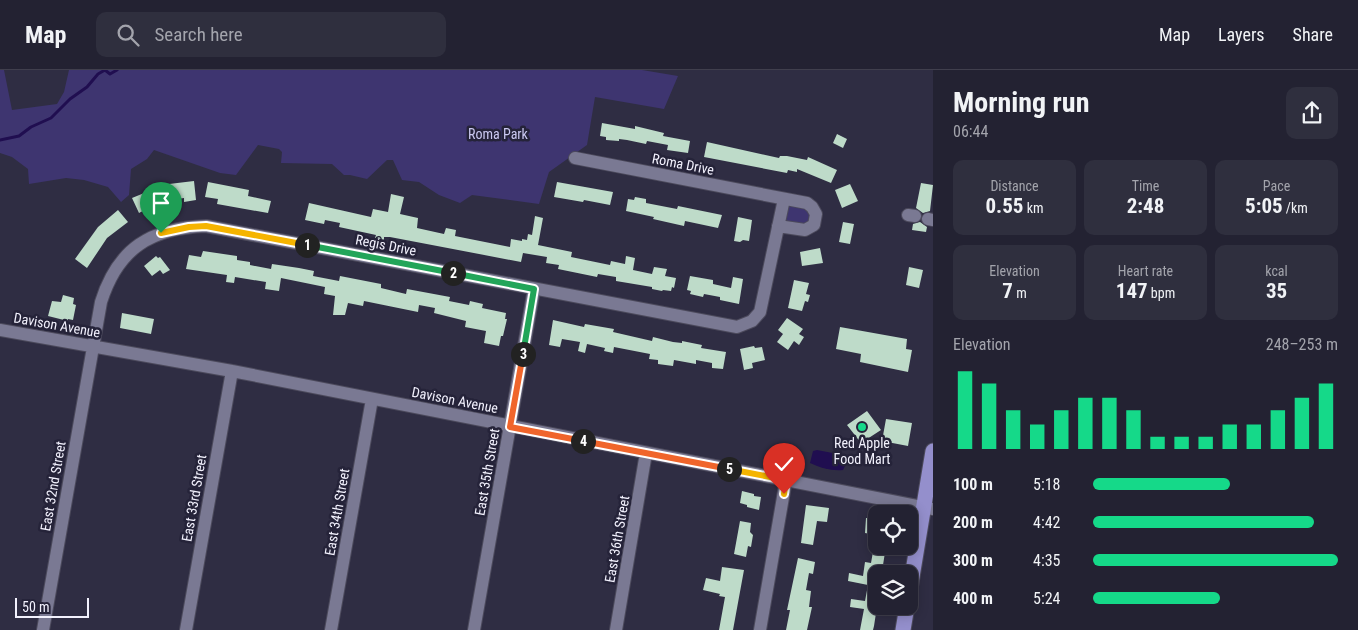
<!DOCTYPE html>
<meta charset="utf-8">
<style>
body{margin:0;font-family:"Roboto Condensed",sans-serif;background:#2f2f3e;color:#f1f3f6;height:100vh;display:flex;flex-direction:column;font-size:19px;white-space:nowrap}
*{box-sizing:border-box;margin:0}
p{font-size:16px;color:#a3a4ac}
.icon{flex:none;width:28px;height:28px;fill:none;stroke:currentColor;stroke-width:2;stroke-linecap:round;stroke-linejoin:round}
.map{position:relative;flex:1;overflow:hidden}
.sheet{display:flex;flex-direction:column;background:#232232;width:425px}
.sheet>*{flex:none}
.controls{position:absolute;left:868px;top:435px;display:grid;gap:10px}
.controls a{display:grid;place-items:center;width:50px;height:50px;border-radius:10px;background:#232232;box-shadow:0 2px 12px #0003,0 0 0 1px #403f4d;font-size:25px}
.scale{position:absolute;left:15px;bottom:12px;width:74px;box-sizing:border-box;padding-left:5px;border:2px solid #f2f1fd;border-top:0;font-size:14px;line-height:18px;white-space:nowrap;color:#f2f1fd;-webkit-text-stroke:4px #252339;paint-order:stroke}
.pin{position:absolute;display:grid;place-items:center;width:42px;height:42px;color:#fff;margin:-51px -21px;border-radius:50% 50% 50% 0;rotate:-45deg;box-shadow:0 0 5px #0007}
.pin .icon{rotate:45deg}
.km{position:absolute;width:25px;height:25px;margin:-12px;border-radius:50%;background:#222;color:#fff;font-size:14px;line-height:25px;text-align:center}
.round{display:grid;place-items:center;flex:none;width:52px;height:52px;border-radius:10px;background:#2f2f3e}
.summary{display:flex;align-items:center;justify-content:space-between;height:85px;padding:0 20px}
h1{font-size:28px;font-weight:700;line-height:38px}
.figures{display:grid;grid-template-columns:repeat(3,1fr);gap:8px;height:85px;padding:5px 20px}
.figures div{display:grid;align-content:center;border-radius:10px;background:#2f2f3e;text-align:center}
.figures b{font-size:21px;font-weight:700}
.figures small{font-size:14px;font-weight:400}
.figures p{font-size:14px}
.chart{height:140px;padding:10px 20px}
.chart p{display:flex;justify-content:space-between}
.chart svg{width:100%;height:90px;margin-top:5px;stroke:#15d989;stroke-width:6}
ul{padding:0 20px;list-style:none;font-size:16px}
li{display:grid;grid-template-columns:80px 60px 1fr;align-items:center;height:38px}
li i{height:12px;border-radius:6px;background:#15d989}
header{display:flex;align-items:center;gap:30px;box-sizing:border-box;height:70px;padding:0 25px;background:#232232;border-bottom:1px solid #403f4d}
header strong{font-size:24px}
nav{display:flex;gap:28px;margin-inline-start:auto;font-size:18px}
.search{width:350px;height:45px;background:#2f2f3e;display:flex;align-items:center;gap:12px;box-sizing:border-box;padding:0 18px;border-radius:10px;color:#a3a4ac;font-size:19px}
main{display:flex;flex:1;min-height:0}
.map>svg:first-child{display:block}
.green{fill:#3e3570}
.water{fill:#200e50}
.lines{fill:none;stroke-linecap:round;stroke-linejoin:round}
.stream{stroke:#200e50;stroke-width:3}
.building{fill:#bedbc9}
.minor-casing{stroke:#4c4a5c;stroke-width:14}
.major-casing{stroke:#4c4a5c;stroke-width:17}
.minor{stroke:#7a7993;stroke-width:12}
.major{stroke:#948fcc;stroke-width:15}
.split-1-casing{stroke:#fff;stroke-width:10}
.split-2-casing{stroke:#fff;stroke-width:10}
.split-3-casing{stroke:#fff;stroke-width:10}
.split-4-casing{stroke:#fff;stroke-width:10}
.split-5-casing{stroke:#fff;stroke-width:10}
.split-6-casing{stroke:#fff;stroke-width:10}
.split-1{stroke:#f5b400;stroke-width:6}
.split-2{stroke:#22a559;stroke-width:6}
.split-3{stroke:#22a559;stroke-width:6}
.split-4{stroke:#f0652b;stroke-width:6}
.split-5{stroke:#f0652b;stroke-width:6}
.split-6{stroke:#f5b400;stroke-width:6}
.poi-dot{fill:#15d989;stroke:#252339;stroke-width:2}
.labels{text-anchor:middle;stroke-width:5;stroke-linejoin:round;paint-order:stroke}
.park-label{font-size:14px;fill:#cbc9f1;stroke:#252339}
.street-label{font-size:14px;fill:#f2f1fd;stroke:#252339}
.poi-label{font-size:14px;fill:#f2f1fd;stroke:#252339}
</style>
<header>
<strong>Map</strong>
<div class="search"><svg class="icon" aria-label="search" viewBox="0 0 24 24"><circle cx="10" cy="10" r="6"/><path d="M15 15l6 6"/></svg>Search here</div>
<nav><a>Map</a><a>Layers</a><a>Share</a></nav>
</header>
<main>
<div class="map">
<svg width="933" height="560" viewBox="0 0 933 560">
<rect width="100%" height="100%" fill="#2f2d43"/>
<path class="green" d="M 0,0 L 4,0 L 12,40 L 57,34 L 64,22 L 69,0 L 642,0 L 678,6 L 664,39 L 595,27 L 587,75 L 549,102 L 539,134 L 472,125 L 460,133 L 439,125 L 419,112 L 402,110 L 393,90 L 387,90 L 367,109 L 350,105 L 344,105 L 332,94 L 281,93 L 282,82 L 279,79 L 258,75 L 236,105 L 220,103 L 154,80 L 147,89 L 131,99 L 129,125 L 121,132 L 108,117 L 84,110 L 66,108 L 29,114 L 28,99 L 12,87 L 0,83 Z
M 789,136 L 805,139 L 810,143 L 810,150 L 806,154 L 787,151 L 785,149 Z"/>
<path class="water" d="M 817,380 L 843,385 L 846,389 L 845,396 L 843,400 C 831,401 821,398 810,393 L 813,381 Z"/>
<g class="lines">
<path class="stream" d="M 0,70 L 19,66 L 31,57 L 51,48 L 70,29 L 87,17 L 98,4 L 105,0 L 110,4 L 117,0"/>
</g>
<path class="building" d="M 602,53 L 635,59 L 635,56 L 664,63 L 663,66 L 690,71 L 688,83 L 667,80 L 668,75 L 647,71 L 646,74 L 627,70 L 619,69 L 619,71 L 606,70 L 606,67 L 600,66 Z
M 837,64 L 847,69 L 843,78 L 833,73 Z
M 707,72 L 779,88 L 780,86 L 787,86 L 807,90 L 808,87 L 837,100 L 831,113 L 797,99 L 797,102 L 788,100 L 787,103 L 704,87 Z
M 194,111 L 196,130 L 184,132 L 184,128 L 171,130 L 169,114 Z
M 208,112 L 249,120 L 248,126 L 271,131 L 268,143 L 217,134 L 218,129 L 205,127 Z
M 557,112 L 613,122 L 610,135 L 584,130 L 583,132 L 554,127 Z
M 921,113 L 933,115 L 930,141 L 923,143 L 916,138 Z
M 850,114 L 858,131 L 842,138 L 835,120 Z
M 154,119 L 161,136 L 152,141 L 150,137 L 139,143 L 132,128 Z
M 391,124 L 404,127 L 400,144 L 418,148 L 417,158 L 444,164 L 446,158 L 456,160 L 455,166 L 510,177 L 511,169 L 522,171 L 522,169 L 527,170 L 528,164 L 532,165 L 535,146 L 543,148 L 538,175 L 572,182 L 571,187 L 610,195 L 611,191 L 625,194 L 626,186 L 635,188 L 633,200 L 652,204 L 654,197 L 667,199 L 665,206 L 676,208 L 674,218 L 672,217 L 671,221 L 663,220 L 662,221 L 652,219 L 652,217 L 616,211 L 616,207 L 598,204 L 597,207 L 558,199 L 559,195 L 546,193 L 547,187 L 523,183 L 521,192 L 390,167 L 384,167 L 384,170 L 375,168 L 376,165 L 339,157 L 340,153 L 325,150 L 324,154 L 305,150 L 309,133 L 371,147 L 373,139 L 388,142 Z
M 635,127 L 646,129 L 646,133 L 677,139 L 678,136 L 722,145 L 718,158 L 685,151 L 684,156 L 653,149 L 654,147 L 626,141 L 628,129 L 634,130 Z
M 118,140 L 128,152 L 107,168 L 87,198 L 75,189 L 98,157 Z
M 738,147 L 752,150 L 749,171 L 743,170 L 740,172 L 734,171 Z
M 843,152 L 854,154 L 850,174 L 839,172 Z
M 920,152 L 927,157 L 926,162 L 912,160 L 913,154 Z
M 820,178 L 823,193 L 802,196 L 800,182 Z
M 203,181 L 237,186 L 237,190 L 250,192 L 250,195 L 271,199 L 272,194 L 299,198 L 314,201 L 313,206 L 339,211 L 340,206 L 381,214 L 381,218 L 406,224 L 407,219 L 450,227 L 449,231 L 469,235 L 470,231 L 483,234 L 482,238 L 506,243 L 505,249 L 507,249 L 503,266 L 501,266 L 499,276 L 484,273 L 486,261 L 465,257 L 466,251 L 434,243 L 435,238 L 419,235 L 418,242 L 364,231 L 363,236 L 348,233 L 345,245 L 333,245 L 335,226 L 324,224 L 325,217 L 281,208 L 279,221 L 265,219 L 266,212 L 235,207 L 234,213 L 226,212 L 227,205 L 186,199 L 189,185 L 201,187 Z
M 156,186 L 158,188 L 160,187 L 170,200 L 163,204 L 160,200 L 152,206 L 144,196 Z
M 909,197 L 923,200 L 919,218 L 906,215 Z
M 690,206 L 713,210 L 713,214 L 731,218 L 733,207 L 743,209 L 739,234 L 720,230 L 720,227 L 704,224 L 703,227 L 690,224 L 691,221 L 687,220 Z
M 794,210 L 809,213 L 806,224 L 810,225 L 808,232 L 805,231 L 802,241 L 788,238 Z
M 63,225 L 74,228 L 73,234 L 76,235 L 73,250 L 68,249 L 68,251 L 48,246 L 52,231 L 61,232 Z
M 122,243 L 154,249 L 151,264 L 120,258 Z
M 787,248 L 803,259 L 799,264 L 804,267 L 799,275 L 794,271 L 788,280 L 777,272 L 783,264 L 778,260 Z
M 553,250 L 584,257 L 585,254 L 614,259 L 613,262 L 652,271 L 653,267 L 673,272 L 682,273 L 682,271 L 702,275 L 701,278 L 726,282 L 723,299 L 712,298 L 712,293 L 696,290 L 696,294 L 674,290 L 673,296 L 658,294 L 658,290 L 649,289 L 650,284 L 614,277 L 613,283 L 604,281 L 605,278 L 587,274 L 585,283 L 578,281 L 580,272 L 562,269 L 560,277 L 549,275 Z
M 840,257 L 907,269 L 906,279 L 912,280 L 908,302 L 860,292 L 861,284 L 836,279 Z
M 754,276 L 755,278 L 762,277 L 765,290 L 752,293 L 753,298 L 744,300 L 740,279 Z
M 867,341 L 881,360 L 861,373 L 847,355 Z
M 886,349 L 912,353 L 908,376 L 882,371 Z
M 742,421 L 754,424 L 754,426 L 761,427 L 759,440 L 747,437 L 747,435 L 740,433 Z
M 806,435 L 829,438 L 827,452 L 817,451 L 813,475 L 801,473 Z
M 866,448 L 876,449 L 876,465 L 865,463 Z
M 740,451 L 751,453 L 750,462 L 753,465 L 751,477 L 748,476 L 746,487 L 734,484 Z
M 874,476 L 886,476 L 883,495 L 884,496 L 882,504 L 876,504 L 876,543 L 874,556 L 873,560 L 860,560 L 864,539 L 850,537 L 851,529 L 865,531 L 868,515 L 848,511 L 849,503 L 863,506 L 865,492 L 871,493 Z
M 798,488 L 815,492 L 813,504 L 809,503 L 806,520 L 811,521 L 809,537 L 812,537 L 807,560 L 786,560 L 790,540 L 787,540 Z
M 722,497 L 744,500 L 733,560 L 719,560 L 725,527 L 719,526 L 720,524 L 703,520 L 706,508 L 720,511 Z"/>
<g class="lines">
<g class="minor-casing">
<path id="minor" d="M 575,88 L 807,133 L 812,137 L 816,144 L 814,155 L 805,160 L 778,156
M 908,145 L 915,146
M 928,149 L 933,150
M 0,260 L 232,301 L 933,439
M 43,560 L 101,232 C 118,178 151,158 206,156 L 737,257 L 752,251 L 760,242 L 784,129
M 186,560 L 232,301
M 331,560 L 372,329
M 474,560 L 534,219
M 616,560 L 646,383
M 760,560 L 786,410"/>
</g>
<g class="major-casing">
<path id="major" d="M 909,525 L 933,381
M 903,560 L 907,536"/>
</g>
<use href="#minor" class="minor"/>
<use href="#major" class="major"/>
</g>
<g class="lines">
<g class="split-1-casing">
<path id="split-1" d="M 161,163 L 189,157 L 206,156 L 307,175"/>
</g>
<g class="split-2-casing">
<path id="split-2" d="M 307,175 L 453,203"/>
</g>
<g class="split-3-casing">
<path id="split-3" d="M 453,203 L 534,219 L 523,284"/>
</g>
<g class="split-4-casing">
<path id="split-4" d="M 523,284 L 510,357 L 583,371"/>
</g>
<g class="split-5-casing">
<path id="split-5" d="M 583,371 L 729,399"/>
</g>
<g class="split-6-casing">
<path id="split-6" d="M 729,399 L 786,410 L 784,424"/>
</g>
<use href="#split-1" class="split-1"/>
<use href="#split-2" class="split-2"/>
<use href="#split-3" class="split-3"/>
<use href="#split-4" class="split-4"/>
<use href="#split-5" class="split-5"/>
<use href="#split-6" class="split-6"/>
</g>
<circle class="poi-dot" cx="862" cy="357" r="5"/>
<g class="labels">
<g class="park-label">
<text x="498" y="69">Roma Park</text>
</g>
<g class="street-label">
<text transform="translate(683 94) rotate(11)" y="5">Roma Drive</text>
<text transform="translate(386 175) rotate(11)" y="5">Regis Drive</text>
<text transform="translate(57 255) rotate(10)" y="5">Davison Avenue</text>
<text transform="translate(455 330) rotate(11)" y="5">Davison Avenue</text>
<text transform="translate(487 402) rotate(-80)" y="5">East 35th Street</text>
<text transform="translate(53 416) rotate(-80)" y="5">East 32nd Street</text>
<text transform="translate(194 428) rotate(-80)" y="5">East 33rd Street</text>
<text transform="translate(337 442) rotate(-80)" y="5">East 34th Street</text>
<text transform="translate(617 469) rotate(-80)" y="5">East 36th Street</text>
</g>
<g class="poi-label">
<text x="862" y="378">Red Apple<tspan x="862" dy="16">Food Mart</tspan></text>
</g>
</g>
</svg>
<div class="controls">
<a><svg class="icon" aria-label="locate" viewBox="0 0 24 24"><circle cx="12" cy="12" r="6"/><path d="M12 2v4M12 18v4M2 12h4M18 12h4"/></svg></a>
<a><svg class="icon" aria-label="layers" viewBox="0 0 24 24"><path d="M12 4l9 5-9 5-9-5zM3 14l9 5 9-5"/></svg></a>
</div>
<div class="scale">50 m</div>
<div class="pin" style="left:161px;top:163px;background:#1e9e55"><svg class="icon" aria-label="arrive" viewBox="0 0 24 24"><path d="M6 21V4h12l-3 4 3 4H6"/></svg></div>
<div class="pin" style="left:784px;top:424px;background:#d93025"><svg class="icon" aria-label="check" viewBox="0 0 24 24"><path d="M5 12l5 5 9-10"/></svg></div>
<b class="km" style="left:307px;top:175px">1</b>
<b class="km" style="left:453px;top:203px">2</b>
<b class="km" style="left:523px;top:284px">3</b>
<b class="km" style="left:583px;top:371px">4</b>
<b class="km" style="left:729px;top:399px">5</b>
</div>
<section class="sheet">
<div class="summary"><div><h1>Morning run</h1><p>06:44</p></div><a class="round"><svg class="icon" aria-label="share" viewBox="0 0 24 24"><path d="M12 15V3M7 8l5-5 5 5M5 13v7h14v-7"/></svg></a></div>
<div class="figures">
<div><p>Distance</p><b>0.55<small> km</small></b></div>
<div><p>Time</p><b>2:48</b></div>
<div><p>Pace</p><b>5:05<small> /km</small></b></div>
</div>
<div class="figures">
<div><p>Elevation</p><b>7<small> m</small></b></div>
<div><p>Heart rate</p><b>147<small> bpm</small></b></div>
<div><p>kcal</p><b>35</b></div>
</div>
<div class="chart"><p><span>Elevation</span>248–253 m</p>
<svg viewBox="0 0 160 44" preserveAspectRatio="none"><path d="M5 44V6M15 44V12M25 44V25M35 44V32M45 44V25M55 44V19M65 44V19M75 44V25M85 44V38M95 44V38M105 44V38M115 44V32M125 44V32M135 44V25M145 44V19M155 44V12"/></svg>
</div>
<ul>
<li><b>100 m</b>5:18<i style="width:56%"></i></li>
<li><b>200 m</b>4:42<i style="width:90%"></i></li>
<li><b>300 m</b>4:35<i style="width:100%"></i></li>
<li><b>400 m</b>5:24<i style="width:52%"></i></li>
</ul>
</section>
</main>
